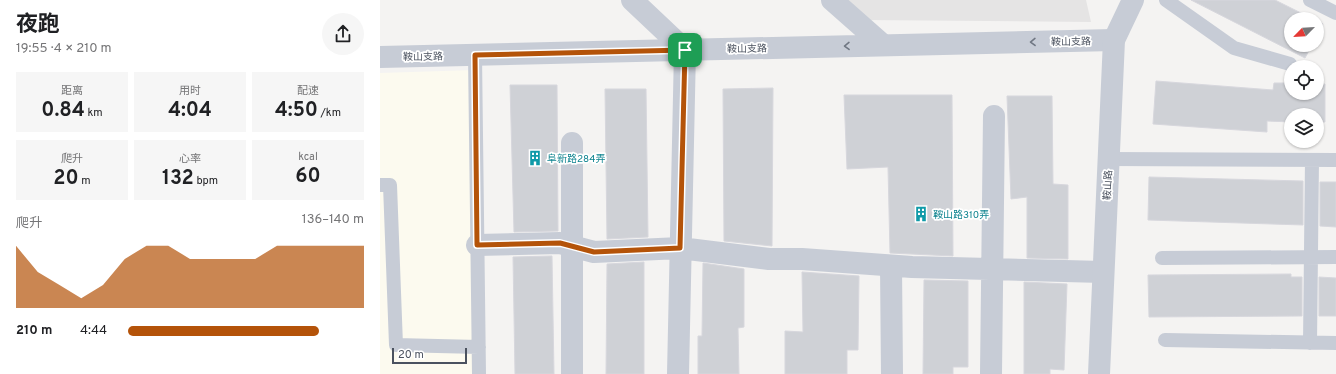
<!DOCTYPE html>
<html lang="zh">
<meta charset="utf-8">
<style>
body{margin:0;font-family:Overpass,"Noto Sans SC",sans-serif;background:#f6f6f6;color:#202124;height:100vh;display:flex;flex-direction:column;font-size:15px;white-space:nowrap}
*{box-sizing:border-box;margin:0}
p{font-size:13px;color:#757577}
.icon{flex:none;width:22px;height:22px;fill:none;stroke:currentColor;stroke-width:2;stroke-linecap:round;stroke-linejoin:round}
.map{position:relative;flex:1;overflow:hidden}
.panel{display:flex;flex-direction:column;background:#fff;width:380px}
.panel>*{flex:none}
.needle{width:26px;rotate:246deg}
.fabs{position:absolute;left:904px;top:12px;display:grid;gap:8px}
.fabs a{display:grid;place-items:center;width:40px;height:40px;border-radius:50%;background:#fff;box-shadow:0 1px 3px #0004;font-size:20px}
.scale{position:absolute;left:12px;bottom:10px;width:75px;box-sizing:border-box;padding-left:4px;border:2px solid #4b525f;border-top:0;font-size:11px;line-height:14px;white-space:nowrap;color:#4b525f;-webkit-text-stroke:3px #fff;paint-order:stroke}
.pin{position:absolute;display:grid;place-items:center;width:34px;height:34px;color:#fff;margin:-17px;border-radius:8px;box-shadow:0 2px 6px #0006}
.round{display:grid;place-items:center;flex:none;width:42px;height:42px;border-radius:21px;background:#f6f6f6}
.overview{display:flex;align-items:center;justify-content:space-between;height:68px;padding:0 16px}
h1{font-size:22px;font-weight:700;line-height:30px}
.metrics{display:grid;grid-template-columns:repeat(3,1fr);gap:6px;height:68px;padding:4px 16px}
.metrics div{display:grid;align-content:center;border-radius:0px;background:#f6f6f6;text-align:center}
.metrics b{font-size:20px;font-weight:700}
.metrics small{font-size:11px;font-weight:400}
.metrics p{font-size:11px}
.chart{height:112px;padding:8px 16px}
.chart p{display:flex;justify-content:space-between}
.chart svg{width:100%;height:72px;margin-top:4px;fill:#b45309;opacity:.7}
ul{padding:0 16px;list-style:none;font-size:13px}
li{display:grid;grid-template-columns:64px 48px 1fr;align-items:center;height:30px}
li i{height:10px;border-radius:5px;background:#b45309}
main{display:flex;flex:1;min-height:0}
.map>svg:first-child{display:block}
.commercial{fill:#fcfaef}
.education{fill:#e5e4e4}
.building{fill:#cfd1d6;stroke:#d7d7dd}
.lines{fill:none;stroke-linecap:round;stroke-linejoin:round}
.service{stroke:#c7ccd6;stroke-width:14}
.minor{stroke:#c7ccd6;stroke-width:22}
.tertiary{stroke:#c7ccd6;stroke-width:22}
.oneway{stroke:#707783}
.route-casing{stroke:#fff;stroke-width:8}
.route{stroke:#b45309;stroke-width:5}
.labels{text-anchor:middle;stroke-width:3.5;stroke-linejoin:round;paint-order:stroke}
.street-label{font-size:10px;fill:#4b525f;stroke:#fff}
.culture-label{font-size:10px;fill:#0d838f;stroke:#fff;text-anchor:start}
</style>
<main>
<section class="panel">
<div class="overview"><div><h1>夜跑</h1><p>19:55 · 4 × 210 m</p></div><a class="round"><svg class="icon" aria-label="share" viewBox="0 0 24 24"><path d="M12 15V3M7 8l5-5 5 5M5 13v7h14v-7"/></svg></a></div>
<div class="metrics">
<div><p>距离</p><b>0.84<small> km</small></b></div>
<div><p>用时</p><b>4:04</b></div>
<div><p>配速</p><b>4:50<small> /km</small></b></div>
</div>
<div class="metrics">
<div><p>爬升</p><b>20<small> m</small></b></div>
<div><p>心率</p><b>132<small> bpm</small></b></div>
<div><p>kcal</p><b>60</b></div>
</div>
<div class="chart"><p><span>爬升</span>136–140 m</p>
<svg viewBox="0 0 160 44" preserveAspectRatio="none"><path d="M0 44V6L10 22L20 30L30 38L40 30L50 14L60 6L70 6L80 14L90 14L100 14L110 14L120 6L130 6L140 6L150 6L160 6V44z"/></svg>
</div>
<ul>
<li><b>210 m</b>4:44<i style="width:81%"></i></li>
</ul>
</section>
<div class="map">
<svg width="956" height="374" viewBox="0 0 956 374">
<rect width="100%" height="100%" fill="#f4f3f2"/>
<path class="commercial" d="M 94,70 L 98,374 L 0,374 L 0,73 Z"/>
<path class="education" d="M 461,0 L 706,0 L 711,22 L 484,20 Z"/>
<path class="building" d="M 811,0 L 895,0 L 933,19 L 911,19 L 911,45 L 932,45 L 925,58 Z
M 937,21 L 943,24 L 937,35 Z
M 776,81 L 893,90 L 894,83 L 911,83 L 911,93 L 937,93 L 937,84 L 945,84 L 945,122 L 937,122 L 937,115 L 911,115 L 911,122 L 887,121 L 887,132 L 773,124 Z
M 130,85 L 177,85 L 178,231 L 134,232 Z
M 393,88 L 392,246 L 344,241 L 343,89 Z
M 225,89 L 266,89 L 268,237 L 227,239 Z
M 464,95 L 572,95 L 573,256 L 510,253 L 508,167 L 467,169 Z
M 627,96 L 672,96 L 673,184 L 688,185 L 688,259 L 647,258 L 647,197 L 631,199 Z
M 769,177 L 923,181 L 923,225 L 768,220 Z
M 940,182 L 956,182 L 956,227 L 940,226 Z
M 172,256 L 174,374 L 135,374 L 133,257 Z
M 264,262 L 264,374 L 226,374 L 227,264 Z
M 323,263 L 364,269 L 364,327 L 358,328 L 359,374 L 318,374 L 318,336 L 322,336 Z
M 422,272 L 479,276 L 478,350 L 467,350 L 467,374 L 405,374 L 405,331 L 423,332 Z
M 911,274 L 911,277 L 922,277 L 922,316 L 769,317 L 768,275 Z
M 939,277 L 956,278 L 956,316 L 939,316 Z
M 544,280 L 588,281 L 588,367 L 573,367 L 573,374 L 543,374 Z
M 644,282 L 687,284 L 684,370 L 670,369 L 670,374 L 644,374 Z"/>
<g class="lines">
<path class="service" d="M 786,0 L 854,48 L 910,64
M 930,0 L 956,13
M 95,55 L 99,374
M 729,159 L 956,160
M 0,185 L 10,185 L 16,345 L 99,347
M 782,258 L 956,257
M 785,340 L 956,343
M 930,343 L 932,160"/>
<path class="minor" d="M 252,0 L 305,50 L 298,374
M 452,0 L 503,45
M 0,57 L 734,40
M 192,143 L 192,374
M 97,245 L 180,243 L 214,252 L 300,248 L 389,259 L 422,259 L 532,267 L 723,272
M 511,266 L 512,374
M 611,374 L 614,116"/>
<path class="tertiary" d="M 719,374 L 734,40 L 753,0"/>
</g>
<defs><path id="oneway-chevron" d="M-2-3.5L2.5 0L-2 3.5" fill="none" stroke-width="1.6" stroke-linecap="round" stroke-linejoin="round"/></defs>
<g class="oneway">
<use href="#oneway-chevron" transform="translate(653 42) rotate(179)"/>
<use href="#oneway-chevron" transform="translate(467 46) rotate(179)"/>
</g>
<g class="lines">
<g class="route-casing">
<path id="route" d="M 305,50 L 300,248 L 214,252 L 180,243 L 97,245 L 95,55 Z"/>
</g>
<use href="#route" class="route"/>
</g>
<defs>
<g id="building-bare" transform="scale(1.2)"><path d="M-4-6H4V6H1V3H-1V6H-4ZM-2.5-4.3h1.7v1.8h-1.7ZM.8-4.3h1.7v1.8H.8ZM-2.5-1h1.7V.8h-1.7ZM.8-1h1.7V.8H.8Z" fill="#0f9aa8" stroke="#fff" stroke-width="2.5" paint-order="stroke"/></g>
</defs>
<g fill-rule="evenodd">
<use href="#building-bare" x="155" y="158"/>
<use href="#building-bare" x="541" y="214"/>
</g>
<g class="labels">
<g class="street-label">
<text transform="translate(691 41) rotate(-1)" y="4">鞍山支路</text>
<text transform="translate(367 48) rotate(-1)" y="4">鞍山支路</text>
<text transform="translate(43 56) rotate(-1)" y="4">鞍山支路</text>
<text transform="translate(727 185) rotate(-87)" y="4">鞍山路</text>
</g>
<g class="culture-label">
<text x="167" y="162">阜新路284弄</text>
<text x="553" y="218">鞍山路310弄</text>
</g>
</g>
</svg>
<div class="fabs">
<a><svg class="needle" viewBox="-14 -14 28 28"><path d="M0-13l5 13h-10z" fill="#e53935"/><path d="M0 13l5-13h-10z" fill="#757577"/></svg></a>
<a><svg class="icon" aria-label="locate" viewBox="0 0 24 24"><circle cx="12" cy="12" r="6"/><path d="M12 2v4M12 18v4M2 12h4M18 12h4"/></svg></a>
<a><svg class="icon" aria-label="layers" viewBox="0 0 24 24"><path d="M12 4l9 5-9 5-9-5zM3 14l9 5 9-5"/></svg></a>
</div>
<div class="scale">20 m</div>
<div class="pin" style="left:305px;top:50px;background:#1e9e55"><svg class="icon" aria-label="arrive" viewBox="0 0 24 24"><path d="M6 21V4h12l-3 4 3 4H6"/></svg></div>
</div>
</main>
